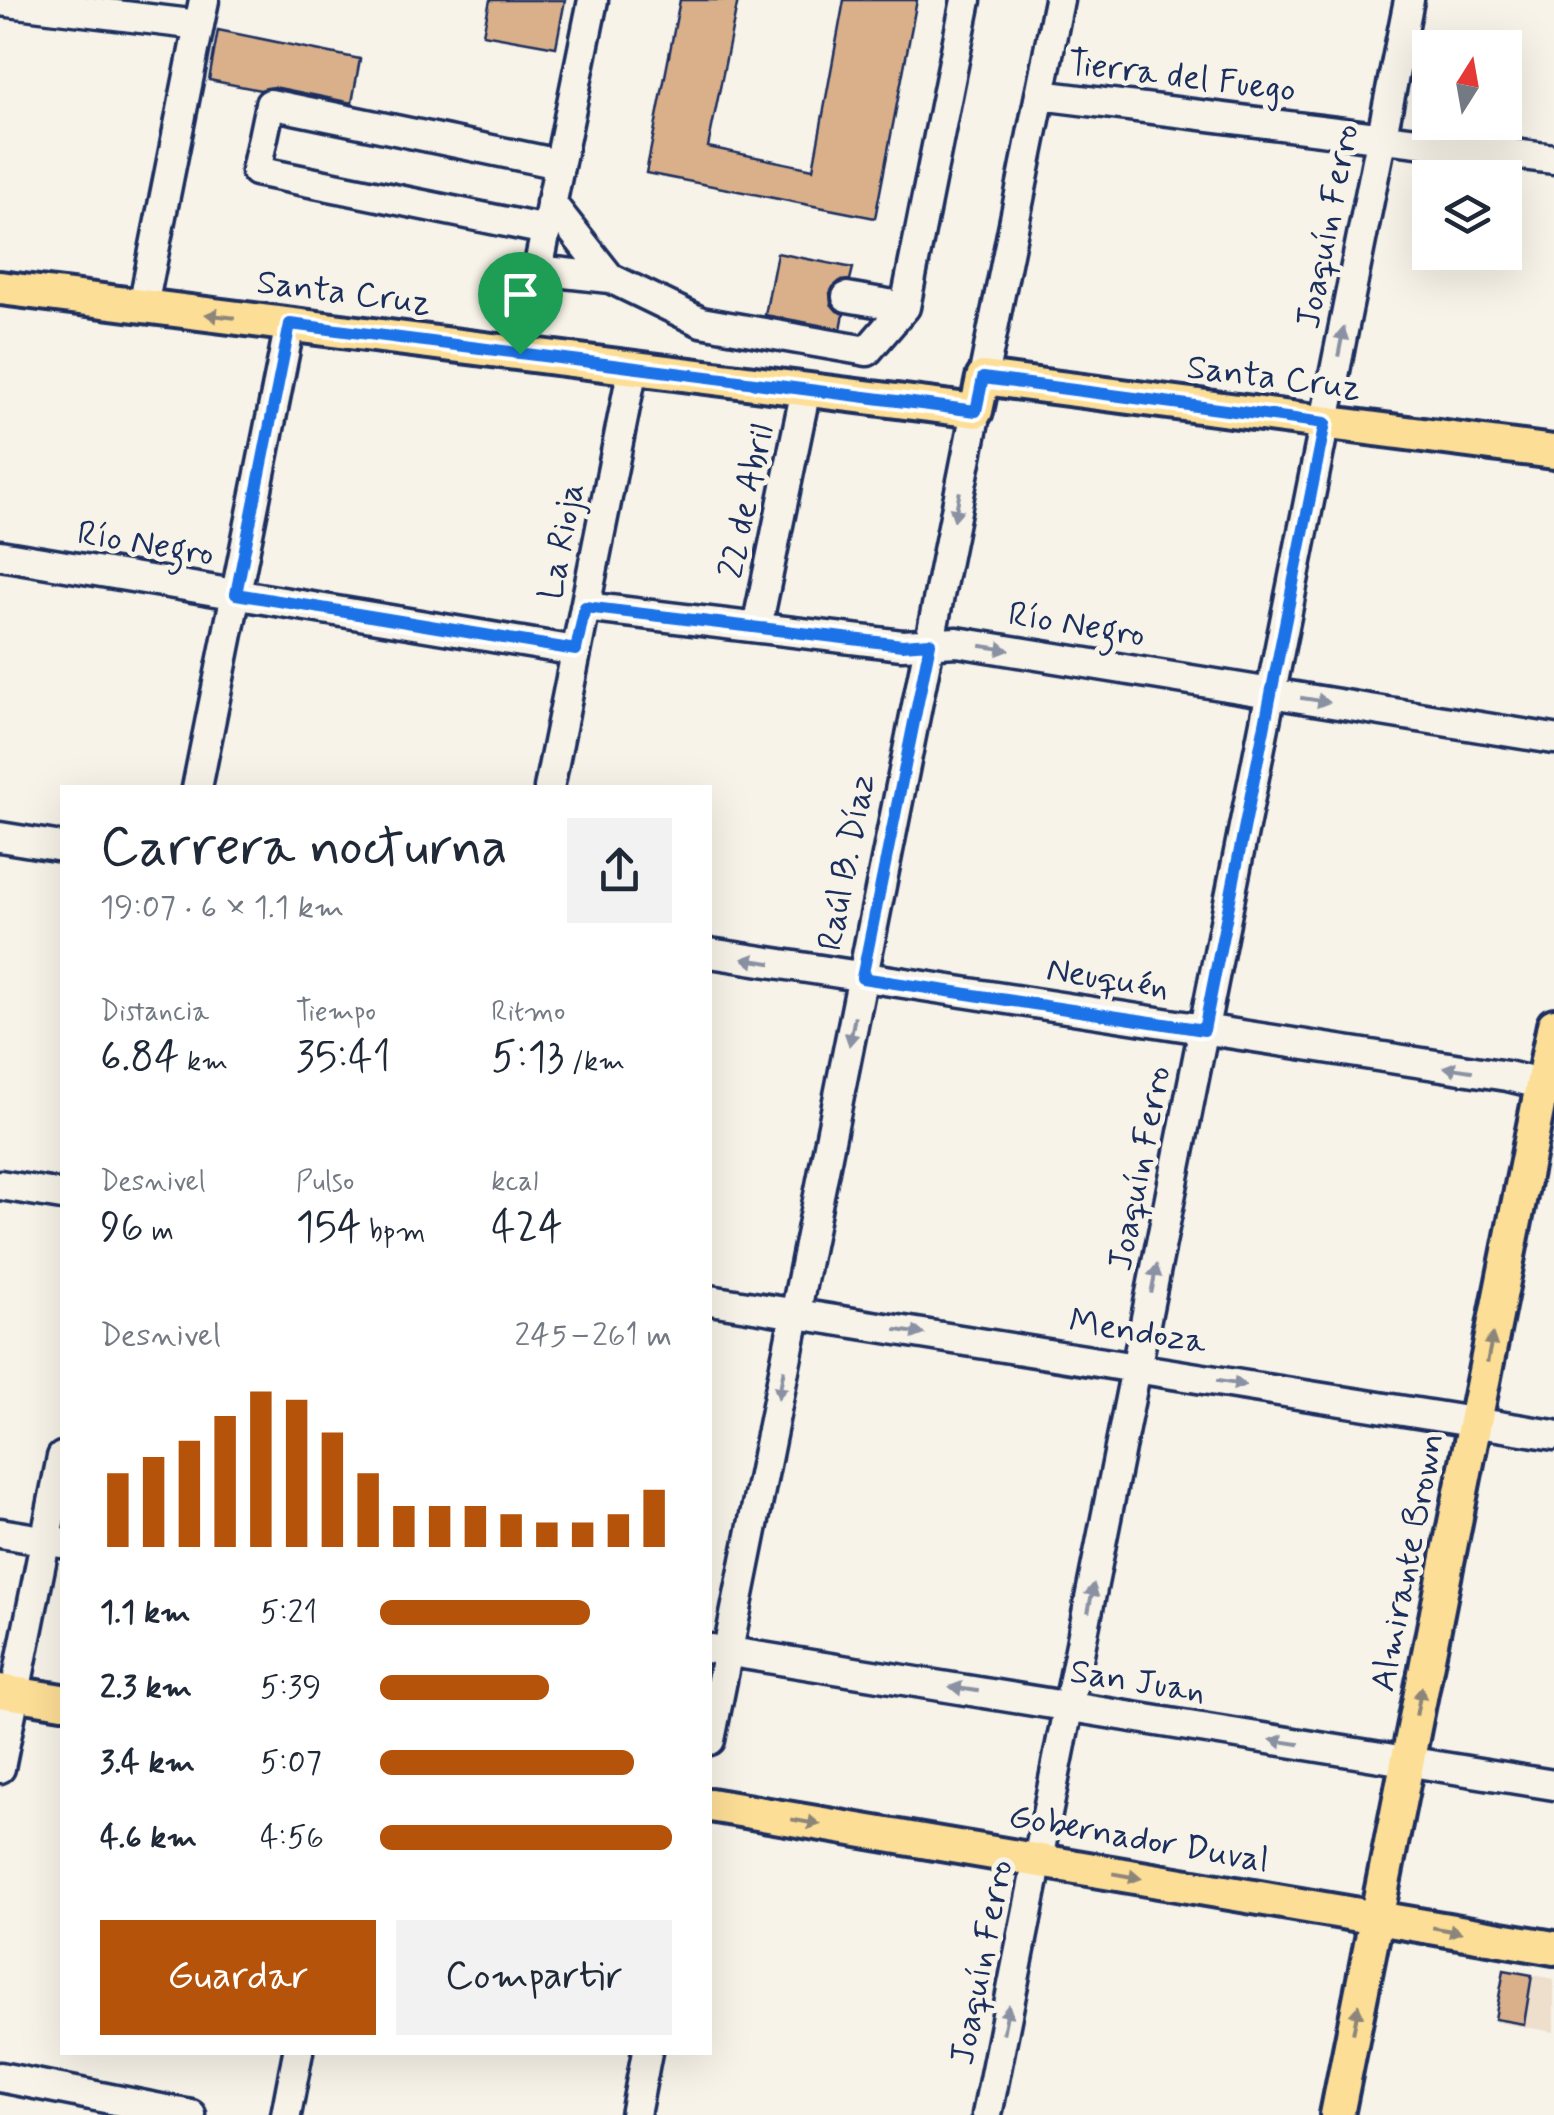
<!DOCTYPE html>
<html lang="es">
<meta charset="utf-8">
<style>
body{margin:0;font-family:Mynerve,sans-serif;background:#f2f2f3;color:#1f2937;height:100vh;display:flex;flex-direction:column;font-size:38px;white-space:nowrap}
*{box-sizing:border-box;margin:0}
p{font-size:32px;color:#747a83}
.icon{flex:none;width:55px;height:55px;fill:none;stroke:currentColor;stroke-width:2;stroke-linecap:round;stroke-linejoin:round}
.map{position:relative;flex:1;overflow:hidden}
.side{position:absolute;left:60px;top:785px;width:652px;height:1270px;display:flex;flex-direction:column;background:#fff;border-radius:0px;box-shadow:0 10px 40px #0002}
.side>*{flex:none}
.needle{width:65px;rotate:11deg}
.fabs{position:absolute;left:1412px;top:30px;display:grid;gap:20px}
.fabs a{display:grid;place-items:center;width:110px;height:110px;border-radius:0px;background:#fff;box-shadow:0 10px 40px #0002;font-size:50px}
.pin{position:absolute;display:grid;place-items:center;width:85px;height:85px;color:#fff;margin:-102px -42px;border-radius:50% 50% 50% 0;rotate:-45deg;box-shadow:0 0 10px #0007}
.pin .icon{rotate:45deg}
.round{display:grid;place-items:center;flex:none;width:105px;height:105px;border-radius:0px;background:#f2f2f3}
.head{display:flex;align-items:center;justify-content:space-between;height:170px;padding:0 40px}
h1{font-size:55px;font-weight:600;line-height:75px}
.stats{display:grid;grid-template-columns:repeat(3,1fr);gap:15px;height:170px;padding:10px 40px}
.stats div{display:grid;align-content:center}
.stats b{font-size:42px;font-weight:600}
.stats small{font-size:28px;font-weight:400}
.stats p{font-size:28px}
.chart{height:280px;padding:20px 40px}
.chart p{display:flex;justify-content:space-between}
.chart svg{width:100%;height:180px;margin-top:10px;stroke:#b45309;stroke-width:6}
.primary-button{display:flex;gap:20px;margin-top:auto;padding:20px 40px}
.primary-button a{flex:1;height:115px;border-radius:0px;background:#b45309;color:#fff;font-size:40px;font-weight:600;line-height:115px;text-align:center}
.primary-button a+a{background:#f2f2f3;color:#1f2937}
ul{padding:0 40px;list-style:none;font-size:32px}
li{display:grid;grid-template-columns:160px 120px 1fr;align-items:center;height:75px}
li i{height:25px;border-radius:12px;background:#b45309}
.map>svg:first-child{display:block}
.built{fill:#eedfcc}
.building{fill:#d9b08a;stroke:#1b2f5e;stroke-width:2.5}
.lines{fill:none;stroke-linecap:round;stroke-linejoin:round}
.minor-casing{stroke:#1b2f5e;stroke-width:35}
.major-casing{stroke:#1b2f5e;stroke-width:40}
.minor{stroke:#f7f3e8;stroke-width:28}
.major{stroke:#fdde96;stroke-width:32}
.oneway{fill:#8c867a}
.oneway2{fill:#8991a3}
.route-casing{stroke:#fff;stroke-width:20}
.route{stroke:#1a73e8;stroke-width:12}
.labels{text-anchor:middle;stroke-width:10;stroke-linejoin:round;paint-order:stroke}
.street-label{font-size:35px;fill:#1b2f5e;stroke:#f7f3e8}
</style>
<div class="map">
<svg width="1554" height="2115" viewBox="0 0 1554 2115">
<rect width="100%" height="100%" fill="#f7f3e8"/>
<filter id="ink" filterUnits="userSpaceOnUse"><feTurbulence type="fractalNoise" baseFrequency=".01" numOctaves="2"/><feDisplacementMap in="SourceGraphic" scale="20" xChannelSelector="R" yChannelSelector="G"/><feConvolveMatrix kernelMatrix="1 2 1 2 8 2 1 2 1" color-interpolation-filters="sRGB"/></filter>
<g filter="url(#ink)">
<path class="built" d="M 1504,1970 L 1554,1979 L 1554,2032 L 1495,2022 Z"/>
<path class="building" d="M 490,0 L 565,0 L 556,47 L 483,34 Z
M 680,0 L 738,0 L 708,147 L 813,169 L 844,0 L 917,0 L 875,218 L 646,173 Z
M 218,30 L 360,59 L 352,103 L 274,87 L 260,90 L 209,80 Z
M 777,253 L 853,268 L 850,280 L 840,281 L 833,287 L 830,293 L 831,304 L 837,311 L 844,314 L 841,329 L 765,315 Z
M 1504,1970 L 1532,1975 L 1524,2024 L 1495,2019 Z"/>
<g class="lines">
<g class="minor-casing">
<path id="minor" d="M 0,1 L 199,25
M 1040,95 L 1554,159
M 551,203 L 610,278 L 701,322 L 867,351 L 905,307 L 966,0
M 546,230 L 256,171 L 270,104 L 559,164
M 537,270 L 610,278
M 847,297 L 905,307
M 143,306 L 204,0
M 521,353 L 593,0
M 983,378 L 1059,0
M 0,555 L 576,651
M 585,607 L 902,645 L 957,642 L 1554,739
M 757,627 L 806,389
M 197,788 L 290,324
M 549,788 L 633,367
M 0,837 L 62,847
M 710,953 L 1507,1076 L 1554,1087
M 0,1185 L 62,1195
M 710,1300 L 1554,1435
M 0,1533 L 61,1543
M 712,1649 L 1554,1785
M 710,1740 L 976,411
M 0,1768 L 62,1457
M 0,2077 L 191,2115
M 286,2115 L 298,2052
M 635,2115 L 647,2052
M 987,2115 L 1409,0"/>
</g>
<g class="major-casing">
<path id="major" d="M 0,288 L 976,411 L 983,378 L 1554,452
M 0,1691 L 62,1701
M 710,1805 L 1554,1948
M 1337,2115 L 1554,1025"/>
</g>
<use href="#minor" class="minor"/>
<use href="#major" class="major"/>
</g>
<defs><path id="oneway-solid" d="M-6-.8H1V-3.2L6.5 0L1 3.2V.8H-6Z" transform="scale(2.5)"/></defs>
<g class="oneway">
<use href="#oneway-solid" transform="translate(220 316) rotate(-173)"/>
<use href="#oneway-solid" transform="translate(1490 1348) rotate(-79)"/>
<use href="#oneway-solid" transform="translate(1419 1701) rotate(-79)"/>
<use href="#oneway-solid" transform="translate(806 1822) rotate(10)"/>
<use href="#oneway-solid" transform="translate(1127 1876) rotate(10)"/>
<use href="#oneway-solid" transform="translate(1447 1930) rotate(10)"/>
<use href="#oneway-solid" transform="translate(1356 2019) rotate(-79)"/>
</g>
<g class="oneway2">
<use href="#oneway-solid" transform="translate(1341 342) rotate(-79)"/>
<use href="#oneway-solid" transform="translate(957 506) rotate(101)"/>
<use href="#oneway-solid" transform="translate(995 648) rotate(9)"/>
<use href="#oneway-solid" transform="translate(1315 700) rotate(9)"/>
<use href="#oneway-solid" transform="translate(757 961) rotate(-171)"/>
<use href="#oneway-solid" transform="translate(852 1031) rotate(101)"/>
<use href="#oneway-solid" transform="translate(1458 1069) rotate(-171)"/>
<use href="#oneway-solid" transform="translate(1154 1279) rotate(-79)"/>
<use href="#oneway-solid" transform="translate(910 1332) rotate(9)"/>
<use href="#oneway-solid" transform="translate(1231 1383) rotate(9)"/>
<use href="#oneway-solid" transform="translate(781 1384) rotate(101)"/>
<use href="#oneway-solid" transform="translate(1091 1598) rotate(-79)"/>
<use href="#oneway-solid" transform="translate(964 1689) rotate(-171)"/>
<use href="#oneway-solid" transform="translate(1285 1742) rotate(-171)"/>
<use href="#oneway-solid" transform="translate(1006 2019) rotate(-79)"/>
</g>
</g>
<g class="lines" filter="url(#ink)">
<g class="route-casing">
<path id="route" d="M 290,324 L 976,411 L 983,378 L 1325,423 L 1204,1030 L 862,978 L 930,643 L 902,645 L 585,607 L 576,650 L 236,594 Z"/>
</g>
<use href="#route" class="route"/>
</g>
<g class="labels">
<g class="street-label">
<text transform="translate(1182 75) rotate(7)" y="12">Tierra del Fuego</text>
<text transform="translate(1326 226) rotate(-79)" y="12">Joaquín Ferro</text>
<text transform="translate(344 291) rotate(7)" y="12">Santa Cruz</text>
<text transform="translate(1274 376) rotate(7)" y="12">Santa Cruz</text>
<text transform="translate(745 501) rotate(-78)" y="12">22 de Abril</text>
<text transform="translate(560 541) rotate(-79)" y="12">La Rioja</text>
<text transform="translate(146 542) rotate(9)" y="12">Río Negro</text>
<text transform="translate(1077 623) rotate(9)" y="12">Río Negro</text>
<text transform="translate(845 862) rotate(-79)" y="12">Raúl B. Díaz</text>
<text transform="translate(1108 977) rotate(9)" y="12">Neuquén</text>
<text transform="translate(1138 1168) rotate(-79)" y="12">Joaquín Ferro</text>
<text transform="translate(1138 1330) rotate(9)" y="12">Mendoza</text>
<text transform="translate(1406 1562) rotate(-79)" y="12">Almirante Brown</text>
<text transform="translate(1138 1680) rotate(9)" y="12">San Juan</text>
<text transform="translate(1139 1837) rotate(10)" y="12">Gobernador Duval</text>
<text transform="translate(980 1962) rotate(-79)" y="12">Joaquín Ferro</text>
</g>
</g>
</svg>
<div class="fabs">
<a><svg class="needle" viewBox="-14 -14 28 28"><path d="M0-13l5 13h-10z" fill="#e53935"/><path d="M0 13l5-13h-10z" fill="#747a83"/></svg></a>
<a><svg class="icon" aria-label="layers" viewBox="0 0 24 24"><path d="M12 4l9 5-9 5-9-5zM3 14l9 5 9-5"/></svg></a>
</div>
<div class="pin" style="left:520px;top:354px;background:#1e9e55"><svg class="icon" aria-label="arrive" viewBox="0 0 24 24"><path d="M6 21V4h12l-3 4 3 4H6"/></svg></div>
<section class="side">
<div class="head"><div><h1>Carrera nocturna</h1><p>19:07 · 6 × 1.1 km</p></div><a class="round"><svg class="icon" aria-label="share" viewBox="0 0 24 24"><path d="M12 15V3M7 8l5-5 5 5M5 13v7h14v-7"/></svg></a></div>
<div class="stats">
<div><p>Distancia</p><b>6.84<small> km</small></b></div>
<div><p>Tiempo</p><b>35:41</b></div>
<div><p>Ritmo</p><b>5:13<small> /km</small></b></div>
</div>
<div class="stats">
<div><p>Desnivel</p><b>96<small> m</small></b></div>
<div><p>Pulso</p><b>154<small> bpm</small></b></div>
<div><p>kcal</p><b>424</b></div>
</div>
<div class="chart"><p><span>Desnivel</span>245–261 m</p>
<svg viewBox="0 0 160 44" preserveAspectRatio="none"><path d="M5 44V26M15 44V22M25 44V18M35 44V12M45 44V6M55 44V8M65 44V16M75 44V26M85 44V34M95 44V34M105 44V34M115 44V36M125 44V38M135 44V38M145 44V36M155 44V30"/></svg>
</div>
<ul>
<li><b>1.1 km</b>5:21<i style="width:72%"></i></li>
<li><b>2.3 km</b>5:39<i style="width:58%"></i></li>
<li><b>3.4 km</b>5:07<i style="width:87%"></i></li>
<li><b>4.6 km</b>4:56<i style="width:100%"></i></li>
</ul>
<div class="primary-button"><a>Guardar</a><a>Compartir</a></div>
</section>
</div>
